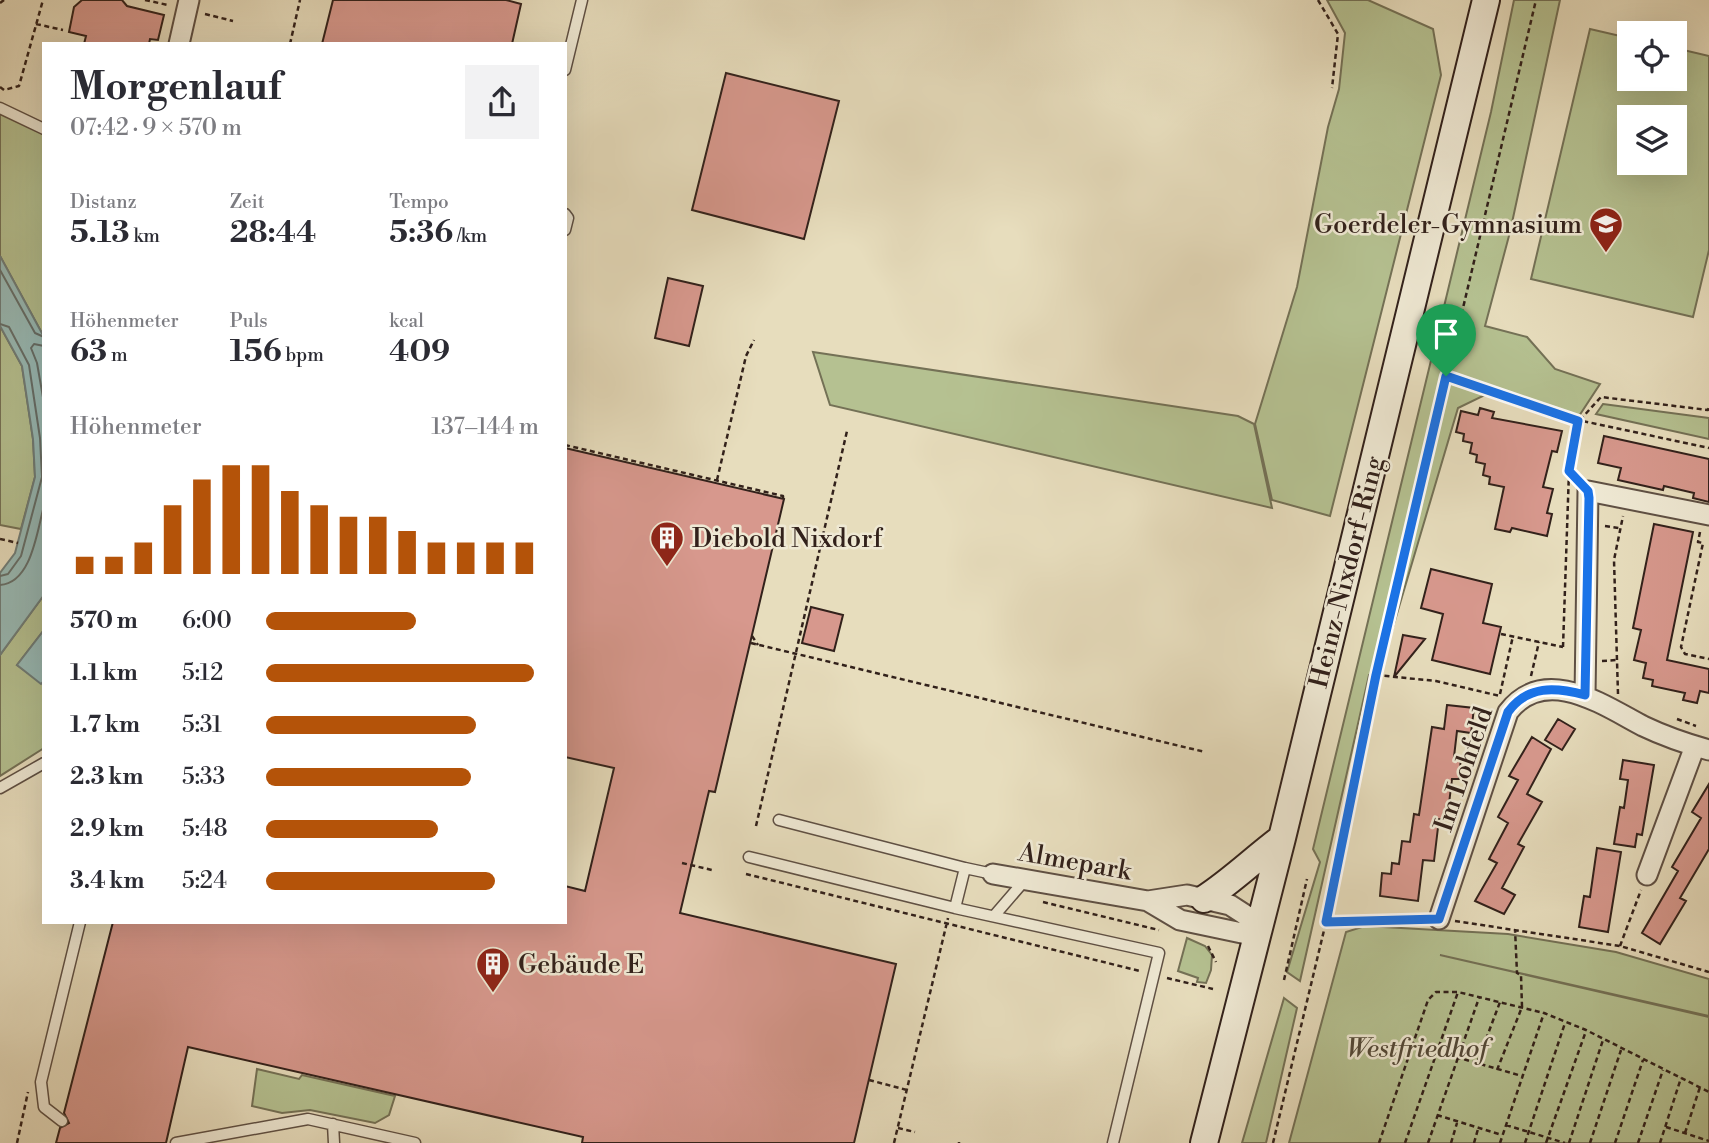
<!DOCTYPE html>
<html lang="de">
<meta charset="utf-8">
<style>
body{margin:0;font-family:"Libre Bodoni",serif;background:#f2f2f3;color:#2b2b33;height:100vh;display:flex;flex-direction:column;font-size:26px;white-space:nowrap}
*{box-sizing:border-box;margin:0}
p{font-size:23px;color:#7c7c81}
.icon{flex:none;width:38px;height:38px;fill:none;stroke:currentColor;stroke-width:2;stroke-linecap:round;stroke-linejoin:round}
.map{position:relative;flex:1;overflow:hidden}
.panel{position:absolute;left:42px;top:42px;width:525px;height:882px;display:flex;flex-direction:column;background:#fff;border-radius:0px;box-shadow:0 7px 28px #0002}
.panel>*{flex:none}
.tools{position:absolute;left:1617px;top:21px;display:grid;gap:14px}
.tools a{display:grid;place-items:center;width:70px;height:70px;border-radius:0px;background:#fff;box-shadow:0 7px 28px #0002;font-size:35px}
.pin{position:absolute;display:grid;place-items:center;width:60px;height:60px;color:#fff;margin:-72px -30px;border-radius:50% 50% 50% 0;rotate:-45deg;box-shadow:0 0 7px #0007}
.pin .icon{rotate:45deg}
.round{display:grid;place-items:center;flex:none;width:74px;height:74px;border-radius:0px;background:#f2f2f3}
.head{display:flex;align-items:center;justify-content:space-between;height:119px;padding:0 28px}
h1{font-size:38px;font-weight:700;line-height:52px}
.figures{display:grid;grid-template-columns:repeat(3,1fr);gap:10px;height:119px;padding:7px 28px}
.figures div{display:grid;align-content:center}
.figures b{font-size:30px;font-weight:700}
.figures small{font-size:19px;font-weight:400}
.figures p{font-size:19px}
.chart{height:196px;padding:14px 28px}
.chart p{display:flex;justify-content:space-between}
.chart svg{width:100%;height:126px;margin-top:7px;stroke:#b45309;stroke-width:6}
ul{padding:0 28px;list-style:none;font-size:23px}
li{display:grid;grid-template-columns:112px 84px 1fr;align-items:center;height:52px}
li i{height:18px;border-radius:9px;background:#b45309}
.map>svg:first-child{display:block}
.green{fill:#b5c191;stroke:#747156;stroke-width:2;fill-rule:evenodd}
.water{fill:#98bbb7;stroke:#6f7d79;stroke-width:2}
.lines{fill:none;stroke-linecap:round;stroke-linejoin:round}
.shore{stroke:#656e69;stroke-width:2}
.building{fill:#d7988d;stroke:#32211b;stroke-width:2}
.lane-casing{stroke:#5f5044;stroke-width:13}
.street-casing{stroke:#5f5044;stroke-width:23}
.secondary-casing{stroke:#32211b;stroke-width:30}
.path{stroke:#32211b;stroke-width:2.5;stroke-dasharray:5 3.5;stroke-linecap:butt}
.lane{stroke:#efe9d4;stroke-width:10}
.street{stroke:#efe9d4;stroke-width:19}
.secondary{stroke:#efe9d4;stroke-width:26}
.route-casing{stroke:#fff;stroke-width:14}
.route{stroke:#1a73e8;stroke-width:9}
.labels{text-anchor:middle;stroke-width:5;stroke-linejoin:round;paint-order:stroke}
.poi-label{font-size:26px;fill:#32211b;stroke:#efe9d4;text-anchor:start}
.street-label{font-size:26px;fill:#32211b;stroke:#efe9d4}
.park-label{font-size:26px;font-style:italic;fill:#534938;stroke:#efe9d4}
</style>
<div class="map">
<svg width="1709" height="1143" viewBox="0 0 1709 1143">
<rect width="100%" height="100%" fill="#e7ddbd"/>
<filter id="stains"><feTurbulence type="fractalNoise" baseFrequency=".00286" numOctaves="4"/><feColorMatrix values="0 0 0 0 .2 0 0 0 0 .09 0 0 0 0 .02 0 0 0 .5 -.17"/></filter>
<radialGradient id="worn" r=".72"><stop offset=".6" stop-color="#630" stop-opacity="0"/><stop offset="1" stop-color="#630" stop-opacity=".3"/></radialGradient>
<path class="green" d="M 1327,0 L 1368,0 L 1433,29 L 1441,75 L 1330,516 L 1272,500 L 1255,424 L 1297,287 L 1328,127 L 1339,89 L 1345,33 Z
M 1514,0 L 1560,0 L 1510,232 L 1485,326 L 1527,337 L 1555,369 L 1600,384 L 1579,416 L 1497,389 L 1458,408 L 1380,671 L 1369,675 L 1300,981 L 1287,972 L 1320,862 L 1313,849 L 1491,112 Z
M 1590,29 L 1629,38 L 1629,79 L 1675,79 L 1675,48 L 1709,56 L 1709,250 L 1693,317 L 1531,279 ZM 1629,117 L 1675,117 L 1675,163 L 1629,163 Z
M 0,113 L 44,130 L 44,337 L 0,256 Z
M 0,326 L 22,366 L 33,439 L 35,477 L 21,529 L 0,525 Z
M 813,352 L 1238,416 L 1254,424 L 1272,508 L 830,405 Z
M 1603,404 L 1709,418 L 1709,439 L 1596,414 Z
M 44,595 L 44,630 L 17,665 L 42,683 L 44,681 L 44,748 L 0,776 L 0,655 Z
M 1365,926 L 1508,934 L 1616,952 L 1709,979 L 1709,1016 L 1440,955 L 1709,1017 L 1709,1143 L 1289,1143 L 1346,932 Z
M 1187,938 L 1205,946 L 1212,955 L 1211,970 L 1206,983 L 1197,982 L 1198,978 L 1178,971 Z
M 1284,998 L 1297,1008 L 1266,1143 L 1242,1143 Z
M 257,1069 L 299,1079 L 302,1075 L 395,1096 L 389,1115 L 375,1123 L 310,1110 L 282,1113 L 252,1106 Z"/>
<path class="water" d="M 0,256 L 44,337 L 44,595 L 0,655 L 0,573 L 15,553 L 35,477 L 33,439 L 22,366 L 0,326 Z
M 44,630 L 44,681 L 41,684 L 17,665 Z"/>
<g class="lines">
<path class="shore" d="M 0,270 L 35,333 L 44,337
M 0,324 L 9,327 L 29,365 L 40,438 L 42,477 L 21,556 L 8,574 L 0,576
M 44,346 L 34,344 L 31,348 L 37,363 L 44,403
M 0,585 C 32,583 37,530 44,506"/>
</g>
<path class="building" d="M 82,0 L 122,0 L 127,6 L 164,15 L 158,40 L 150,39 L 149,44 L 84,44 L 86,36 L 69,32 L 74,7 Z
M 333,0 L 506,0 L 521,4 L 512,44 L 322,44 Z
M 726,73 L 839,101 L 804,239 L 692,210 Z
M 668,278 L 703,286 L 689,346 L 655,338 Z
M 1480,408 L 1494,412 L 1492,418 L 1562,431 L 1557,452 L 1552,451 L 1543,487 L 1553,489 L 1547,513 L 1552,514 L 1547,536 L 1512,528 L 1510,532 L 1495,529 L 1504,487 L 1489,484 L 1490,477 L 1483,475 L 1485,464 L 1476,462 L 1477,455 L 1470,453 L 1472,443 L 1463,441 L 1464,434 L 1456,432 L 1461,411 L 1478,415 Z
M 1604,436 L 1709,459 L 1709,502 L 1693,498 L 1694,493 L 1664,486 L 1663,490 L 1618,480 L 1621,468 L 1598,463 Z
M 565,448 L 784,499 L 715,792 L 709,791 L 680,913 L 896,964 L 854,1143 L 582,1143 L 583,1137 L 188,1047 L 166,1143 L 56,1143 L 60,1128 L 69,1123 L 64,1113 L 113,922 L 565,922 L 565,886 L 585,891 L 614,768 L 565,757 Z
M 1654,524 L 1693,532 L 1667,660 L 1709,669 L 1709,693 L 1700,691 L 1697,703 L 1683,700 L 1685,693 L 1652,686 L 1653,680 L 1643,678 L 1646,663 L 1634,660 L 1641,630 L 1633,628 Z
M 1431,569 L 1492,584 L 1483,623 L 1501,627 L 1490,674 L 1432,660 L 1443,614 L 1421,608 Z
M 811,607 L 843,615 L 834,651 L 802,643 Z
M 1403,635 L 1425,639 L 1394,677 Z
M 1447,705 L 1474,708 L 1471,733 L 1457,731 L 1454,757 L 1461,758 L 1459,779 L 1452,779 L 1447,820 L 1439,819 L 1434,861 L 1423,860 L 1418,901 L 1380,896 L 1382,873 L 1391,874 L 1392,863 L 1399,864 L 1402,841 L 1410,842 L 1414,814 L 1419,815 L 1432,727 L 1444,729 Z
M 1558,719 L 1575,729 L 1562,750 L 1545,740 Z
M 1532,737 L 1551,749 L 1527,794 L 1542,802 L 1518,844 L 1524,847 L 1502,888 L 1515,895 L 1504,914 L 1475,901 L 1497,863 L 1489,859 L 1508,823 L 1498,817 L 1518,780 L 1509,776 Z
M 1623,760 L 1654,765 L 1642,835 L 1637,834 L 1635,847 L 1614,844 L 1620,807 L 1624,808 L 1628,780 L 1620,779 Z
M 1709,784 L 1709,849 L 1680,898 L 1686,901 L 1660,944 L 1642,933 L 1678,871 L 1672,867 L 1701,818 L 1692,812 Z
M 1597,848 L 1621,852 L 1608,932 L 1579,927 L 1584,896 L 1590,897 Z"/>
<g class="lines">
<g class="lane-casing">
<path id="lane" d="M 565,70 L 582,0
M 0,108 L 44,129
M 565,214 L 568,218 L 565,230
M 0,788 L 44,763
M 779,820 L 965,868
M 749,857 L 955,908
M 993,874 L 965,868 L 955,908 L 1159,953 L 1113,1143
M 994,916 L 1025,880
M 62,1121 L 44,1107 L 41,1082 L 80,922
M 333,1124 L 334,1143
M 176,1143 L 308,1119 L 415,1143"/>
</g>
<g class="street-casing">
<path id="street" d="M 179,44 L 189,0
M 1585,696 L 1588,491 L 1709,515
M 993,874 L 1148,901 L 1187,895 L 1230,905 L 1247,916 L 1256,936
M 1647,875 L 1695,746
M 1148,901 L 1180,920 L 1256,936
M 1439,919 L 1508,712 C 1545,664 1603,705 1643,726 C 1664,736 1687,744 1709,750"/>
</g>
<g class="secondary-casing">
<path id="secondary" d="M 1204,899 C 1232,881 1255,858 1282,838
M 1204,1143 L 1282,838 L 1486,0"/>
</g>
<path class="path" d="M 145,0 L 168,5
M 1318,0 L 1338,34 L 1332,88
M 0,3 L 4,0
M 205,14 L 233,21
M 36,24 L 63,30
M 290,44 L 300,0
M 0,87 L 4,90 L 19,86 L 43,0
M 1446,376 L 1578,420 L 1709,448
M 1580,420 L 1601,397 L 1708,410 L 1709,407
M 565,445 L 783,496 L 783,499
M 1576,479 L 1569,471 L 1578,420
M 717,480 L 746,356 L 754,340
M 1605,526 L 1619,528
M 1700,532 L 1698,542 L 1703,543 L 1681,647 L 1685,654 L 1709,659
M 0,539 L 18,543
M 1501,634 L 1563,647
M 752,636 L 758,645
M 751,643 L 1205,752
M 1563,647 L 1569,471
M 1602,661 L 1617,660
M 1376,675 L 1436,681 L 1500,696
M 1531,676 L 1539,642
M 1500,694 L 1513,636
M 1618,694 L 1614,560 L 1623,516
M 1677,719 L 1696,726
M 756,826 L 847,431
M 682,863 L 712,870
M 746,874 L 1140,971
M 1043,902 L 1159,930
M 1455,921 L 1620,946 L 1709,972
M 1326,922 L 1421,919
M 1208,946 L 1216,962
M 1620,946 L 1641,890
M 1167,978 L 1213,989
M 1284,980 L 1307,879
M 1456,1057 L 1522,1076
M 1477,1063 L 1500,1002
M 1497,1070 L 1522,1007 L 1521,975 L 1517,973 L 1515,929
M 869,1080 L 907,1090
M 1437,1115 L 1502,1135
M 1506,1125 L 1565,1143
M 1666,1127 L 1709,1141
M 898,1128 L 915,1132
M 1685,1133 L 1700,1087
M 17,1143 L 28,1092
M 894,1143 L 948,918
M 959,1143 L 959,1142
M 1273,1143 L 1326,922 L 1376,675 L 1536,0
M 1379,1143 L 1428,1000 L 1436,992 L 1458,992 L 1544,1013
M 1405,1143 L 1458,992
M 1428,1143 L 1479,998
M 1451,1143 L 1457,1123
M 1474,1143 L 1478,1129
M 1500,1143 L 1544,1013 L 1586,1030 L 1709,1092
M 1525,1143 L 1565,1023
M 1546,1143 L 1586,1031
M 1569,1143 L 1603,1040
M 1590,1143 L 1621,1050
M 1615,1143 L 1643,1060
M 1638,1143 L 1663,1070
M 1660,1143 L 1681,1078"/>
<use href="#lane" class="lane"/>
<use href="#street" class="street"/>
<use href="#secondary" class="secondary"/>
</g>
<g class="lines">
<g class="route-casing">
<path id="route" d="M 1446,376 L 1578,421 L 1569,471 L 1588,491 L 1589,498 L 1585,695 C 1555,687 1528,685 1508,712 L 1439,919 L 1326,922 L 1376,675 Z"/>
</g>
<use href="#route" class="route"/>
</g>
<defs>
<g id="school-pin" transform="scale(1.75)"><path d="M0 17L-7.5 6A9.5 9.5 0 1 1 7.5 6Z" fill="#8f2418" stroke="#efe9d4"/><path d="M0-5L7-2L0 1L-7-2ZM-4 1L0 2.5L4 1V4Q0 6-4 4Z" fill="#fff"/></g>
<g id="building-pin" transform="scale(1.75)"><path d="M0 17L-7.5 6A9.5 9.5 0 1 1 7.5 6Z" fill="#8f2418" stroke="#efe9d4"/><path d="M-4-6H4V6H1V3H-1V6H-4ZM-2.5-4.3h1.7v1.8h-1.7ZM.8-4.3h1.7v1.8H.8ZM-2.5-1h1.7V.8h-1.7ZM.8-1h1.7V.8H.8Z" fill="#fff"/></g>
</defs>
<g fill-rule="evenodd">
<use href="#school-pin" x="1606" y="224"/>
<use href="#building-pin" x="667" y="538"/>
<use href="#building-pin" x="493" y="964"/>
</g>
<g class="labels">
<g class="poi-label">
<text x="1582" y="233" text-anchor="end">Goerdeler-Gymnasium</text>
<text x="692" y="547">Diebold Nixdorf</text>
<text x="518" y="973">Gebäude E</text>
</g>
<g class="street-label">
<text transform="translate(1346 572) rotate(-76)" y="9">Heinz-Nixdorf-Ring</text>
<text transform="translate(1463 769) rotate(-71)" y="9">Im Lohfeld</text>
<text transform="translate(1075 861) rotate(10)" y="9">Almepark</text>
</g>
<g class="park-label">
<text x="1417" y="1057">Westfriedhof</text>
</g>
</g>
<rect width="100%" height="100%" filter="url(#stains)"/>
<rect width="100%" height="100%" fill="url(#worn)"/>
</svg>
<div class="tools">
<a><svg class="icon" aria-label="locate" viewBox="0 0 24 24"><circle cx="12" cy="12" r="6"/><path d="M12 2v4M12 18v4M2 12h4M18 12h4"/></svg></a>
<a><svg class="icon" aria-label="layers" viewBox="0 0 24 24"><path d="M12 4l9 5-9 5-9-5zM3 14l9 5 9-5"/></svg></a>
</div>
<div class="pin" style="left:1446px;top:376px;background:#1e9e55"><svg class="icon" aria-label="arrive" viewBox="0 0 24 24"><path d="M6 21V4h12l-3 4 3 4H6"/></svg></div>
<section class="panel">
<div class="head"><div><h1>Morgenlauf</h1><p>07:42 · 9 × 570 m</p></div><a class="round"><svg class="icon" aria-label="share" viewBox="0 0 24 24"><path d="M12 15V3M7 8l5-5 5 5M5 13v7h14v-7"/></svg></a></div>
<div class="figures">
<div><p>Distanz</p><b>5.13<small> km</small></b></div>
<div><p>Zeit</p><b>28:44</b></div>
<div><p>Tempo</p><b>5:36<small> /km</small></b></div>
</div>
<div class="figures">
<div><p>Höhenmeter</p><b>63<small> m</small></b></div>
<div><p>Puls</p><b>156<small> bpm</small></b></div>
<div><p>kcal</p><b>409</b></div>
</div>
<div class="chart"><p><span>Höhenmeter</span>137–144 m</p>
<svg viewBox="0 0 160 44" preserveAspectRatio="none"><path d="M5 44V38M15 44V38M25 44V33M35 44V20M45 44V11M55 44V6M65 44V6M75 44V15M85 44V20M95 44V24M105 44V24M115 44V29M125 44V33M135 44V33M145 44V33M155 44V33"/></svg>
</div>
<ul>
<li><b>570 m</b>6:00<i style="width:55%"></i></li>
<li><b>1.1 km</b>5:12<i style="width:98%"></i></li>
<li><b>1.7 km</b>5:31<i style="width:77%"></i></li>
<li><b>2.3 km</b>5:33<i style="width:75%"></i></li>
<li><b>2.9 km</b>5:48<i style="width:63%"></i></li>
<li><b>3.4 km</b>5:24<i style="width:84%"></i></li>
</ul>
</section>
</div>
